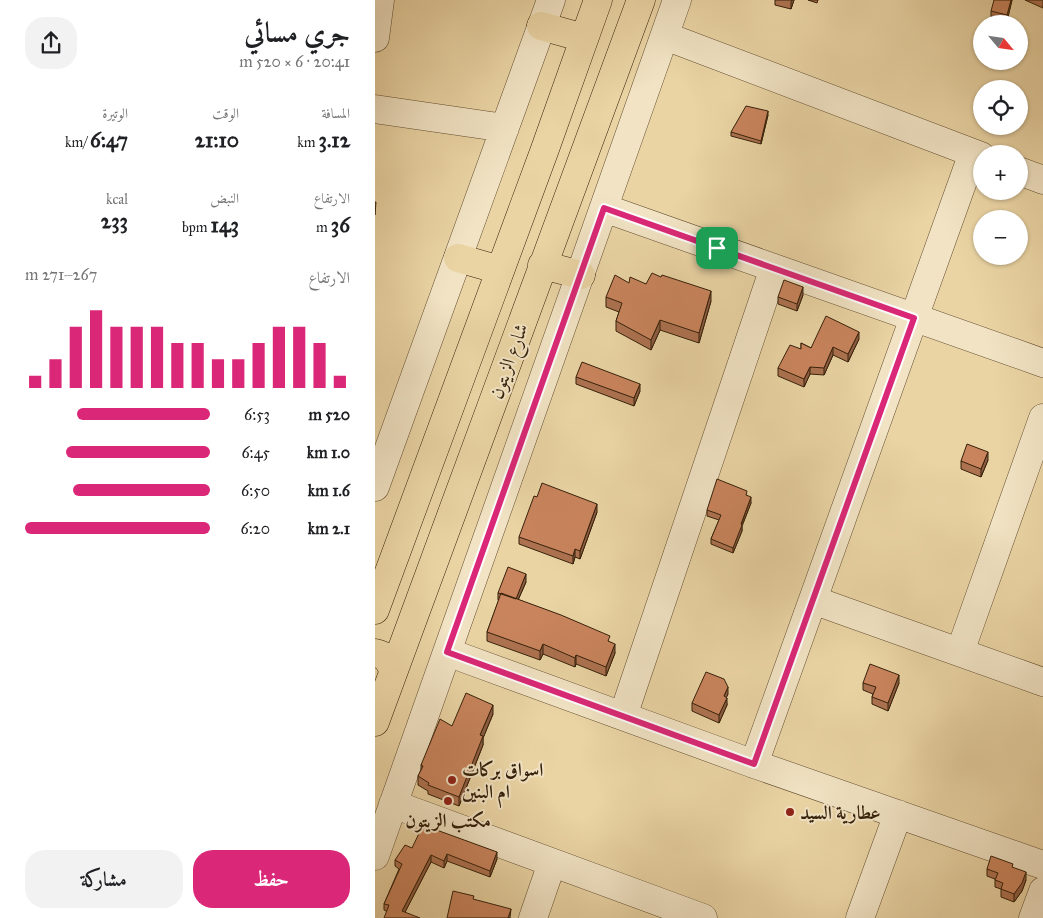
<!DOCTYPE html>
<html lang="ar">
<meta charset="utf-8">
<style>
body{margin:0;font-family:"IM FELL Great Primer",Amiri,serif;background:#f2f2f2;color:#202124;direction:rtl;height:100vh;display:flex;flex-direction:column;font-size:19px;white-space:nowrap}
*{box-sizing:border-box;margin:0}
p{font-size:16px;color:#757577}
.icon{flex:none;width:28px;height:28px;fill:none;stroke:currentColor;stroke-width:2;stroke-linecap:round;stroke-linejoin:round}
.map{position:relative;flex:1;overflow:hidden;direction:ltr}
.drawer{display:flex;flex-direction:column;background:#fff;width:375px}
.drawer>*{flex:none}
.needle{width:32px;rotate:119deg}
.controls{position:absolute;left:598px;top:15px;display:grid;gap:10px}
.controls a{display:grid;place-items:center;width:55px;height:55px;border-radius:50%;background:#fff;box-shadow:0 1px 4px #0004;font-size:25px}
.pin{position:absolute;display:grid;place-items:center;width:42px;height:42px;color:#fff;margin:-21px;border-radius:10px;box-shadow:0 2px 8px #0006}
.round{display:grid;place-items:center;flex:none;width:52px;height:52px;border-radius:20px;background:#f2f2f2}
.overview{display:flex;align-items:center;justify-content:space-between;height:85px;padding:0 25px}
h1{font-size:28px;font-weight:800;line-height:38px}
.stats{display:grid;grid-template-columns:repeat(3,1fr);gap:8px;height:85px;padding:5px 25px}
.stats div{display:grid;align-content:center}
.stats b{font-size:21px;font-weight:800}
.stats small{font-size:14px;font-weight:400}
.stats p{font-size:14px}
.chart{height:140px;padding:10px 25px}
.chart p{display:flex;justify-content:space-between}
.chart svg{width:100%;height:90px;margin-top:5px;stroke:#db2777;stroke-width:6}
.primary-button{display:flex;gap:10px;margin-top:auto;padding:10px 25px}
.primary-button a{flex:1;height:58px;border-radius:20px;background:#db2777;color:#fff;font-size:20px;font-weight:800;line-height:58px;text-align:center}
.primary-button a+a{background:#f2f2f2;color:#202124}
ul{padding:0 25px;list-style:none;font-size:16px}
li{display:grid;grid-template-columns:80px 60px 1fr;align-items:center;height:38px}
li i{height:12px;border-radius:6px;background:#db2777}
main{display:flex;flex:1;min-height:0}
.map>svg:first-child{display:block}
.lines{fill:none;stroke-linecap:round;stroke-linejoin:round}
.minor-casing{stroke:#624d30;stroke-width:29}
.major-casing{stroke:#35200a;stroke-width:29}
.minor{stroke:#f1e3c4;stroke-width:28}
.major{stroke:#ead4a4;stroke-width:28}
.wall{fill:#ad7250;stroke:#35200a}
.shaded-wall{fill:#8d5c41;stroke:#35200a}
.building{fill:#c9845d;stroke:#35200a}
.route-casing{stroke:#fff;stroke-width:10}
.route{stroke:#db2777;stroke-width:6}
.poi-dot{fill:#8f2418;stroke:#f1e3c4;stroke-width:2}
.labels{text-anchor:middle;stroke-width:4;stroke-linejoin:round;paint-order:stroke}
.street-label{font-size:19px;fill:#35200a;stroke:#f1e3c4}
.poi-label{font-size:19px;font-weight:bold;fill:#35200a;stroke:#f1e3c4;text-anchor:start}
</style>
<main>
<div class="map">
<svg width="668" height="918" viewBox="0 0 668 918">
<rect width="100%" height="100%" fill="#ead4a4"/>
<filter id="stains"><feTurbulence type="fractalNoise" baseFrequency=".004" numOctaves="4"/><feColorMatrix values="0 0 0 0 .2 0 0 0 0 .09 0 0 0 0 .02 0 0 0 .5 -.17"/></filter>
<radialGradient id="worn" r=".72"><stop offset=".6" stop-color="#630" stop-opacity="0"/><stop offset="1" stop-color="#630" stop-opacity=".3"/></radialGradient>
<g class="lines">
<g class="minor-casing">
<path id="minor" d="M 290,36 L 606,156
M 0,38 L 5,0
M 0,109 L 130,128
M 644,171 L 668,180
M 229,208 L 668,363
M 0,487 L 176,0
M 438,600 L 668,682
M 72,652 L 379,764 L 668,865
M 585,652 L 668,418
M 248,716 L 399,268
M 379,764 L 598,153
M 18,804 L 328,918
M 0,856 L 302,0
M 158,918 L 177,863
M 485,918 L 523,814
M 658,918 L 668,891"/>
</g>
<g class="major-casing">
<path id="major" d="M 166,26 L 209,38
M 83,258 L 125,270
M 167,265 L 206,275
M 0,610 L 170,149 L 223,0
M 0,653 C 11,655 15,661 18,671
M 0,722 L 266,0"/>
</g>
<use href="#minor" class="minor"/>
<use href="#major" class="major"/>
</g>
<path class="wall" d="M 400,0 L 419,0 L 416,9 L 400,5 Z
M 433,0 L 443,0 L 442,3 Z
M 637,0 L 632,21 L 616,17 L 616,11 Z
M 650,0 L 668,0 L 668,8 Z
M 393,115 L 386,144 L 356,136 L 356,132 Z
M 254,283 L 271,284 L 336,301 L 324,343 L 285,330 L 276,350 L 241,331 L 241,321 L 244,312 L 231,307 L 231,297 Z
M 428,295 L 422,311 L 403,304 L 403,297 Z
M 484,339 L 473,362 L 458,355 L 449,375 L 435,374 L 429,387 L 403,376 L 403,368 L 426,349 L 426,343 L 436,348 Z
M 201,377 L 265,391 L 259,406 L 201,384 Z
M 613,460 L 606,477 L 586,469 L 586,461 Z
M 372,495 L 376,503 L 367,526 L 367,531 L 358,553 L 336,544 L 336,539 L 344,520 L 332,516 L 332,510 Z
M 222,512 L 205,559 L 200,557 L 198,564 L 144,544 L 144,537 Z
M 151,582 L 143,600 L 235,642 L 240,653 L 231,676 L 201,664 L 200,667 L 168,654 L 165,660 L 112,641 L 112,632 L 124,600 L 123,600 L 123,593 Z
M 488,683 L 524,683 L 513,711 L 497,704 L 497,697 L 498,694 L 488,690 Z
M 353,694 L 351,697 L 352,705 L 344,723 L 317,711 L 317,703 Z
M 118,714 L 108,738 L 108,745 L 84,806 L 53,794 L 53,791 L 43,785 L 43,776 L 46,771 L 46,765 L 77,726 Z
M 37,848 L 122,859 L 115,877 L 72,861 L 69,868 L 56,862 L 30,912 L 11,911 L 9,910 L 9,904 L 24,869 L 20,866 L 20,860 Z
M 638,868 L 651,880 L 647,891 L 639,902 L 626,897 L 626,889 L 620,887 L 620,879 L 612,876 L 612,869 Z"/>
<path class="shaded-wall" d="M 417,0 L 419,0 L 416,9 L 416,2 Z
M 636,0 L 637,0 L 632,21 L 632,15 Z
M 393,111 L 393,115 L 386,144 L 386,141 Z
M 428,287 L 428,295 L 422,311 L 422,304 Z
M 336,291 L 336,301 L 324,343 L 324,333 Z
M 285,320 L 285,330 L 276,350 L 276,340 Z
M 484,332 L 484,339 L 473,362 L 473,354 Z
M 458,347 L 458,355 L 449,375 L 449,368 Z
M 435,367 L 435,374 L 429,387 L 429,379 Z
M 265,384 L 265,391 L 259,406 L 259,398 Z
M 613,452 L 613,460 L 606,477 L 606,469 Z
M 376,497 L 376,503 L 367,526 L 367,531 L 358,553 L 358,548 Z
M 222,504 L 222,512 L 205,559 L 205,551 Z
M 200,549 L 200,557 L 198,564 L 198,556 Z
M 151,574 L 151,582 L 140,607 L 140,600 Z
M 168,644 L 168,654 L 165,660 L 165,651 Z
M 240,644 L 240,653 L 231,676 L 231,667 Z
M 201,655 L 201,664 L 200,667 L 200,658 Z
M 524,675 L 524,683 L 513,711 L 513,703 Z
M 353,687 L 353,694 L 349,703 L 349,696 Z
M 352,698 L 352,705 L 344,723 L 344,715 Z
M 118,705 L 118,714 L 108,738 L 108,745 L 84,806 L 84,797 L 105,735 Z
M 122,852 L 122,859 L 115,877 L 115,871 Z
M 72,854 L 72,861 L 69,868 L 69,861 Z
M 56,855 L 56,862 L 27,918 L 27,911 Z
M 651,872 L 651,880 L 647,891 L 639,902 L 639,894 Z
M 136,909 L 135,918 L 133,918 Z"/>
<path class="building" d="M 619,0 L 636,0 L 632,15 L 616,11 Z
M 371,106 L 393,111 L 386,141 L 356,132 Z
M 0,202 L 1,202 L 0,215 Z
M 277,273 L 286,277 L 287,275 L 336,291 L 324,333 L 285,320 L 276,340 L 241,321 L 247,303 L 231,297 L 240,275 L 254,283 L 255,277 L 271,284 Z
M 409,280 L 428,287 L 422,304 L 403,297 Z
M 451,316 L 484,332 L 473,354 L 458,347 L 449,368 L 435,367 L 429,379 L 403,368 L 415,345 L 426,349 L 426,343 L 436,348 Z
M 207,362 L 265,384 L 259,398 L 201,377 Z
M 592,444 L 613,452 L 606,469 L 586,461 Z
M 342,479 L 372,491 L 371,495 L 376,497 L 366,524 L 367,525 L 358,548 L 336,539 L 346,515 L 332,510 Z
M 167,483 L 222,504 L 205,551 L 200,549 L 198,556 L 144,537 L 159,496 L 162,497 Z
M 133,567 L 151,574 L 141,599 L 123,593 Z
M 126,593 L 186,615 L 235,636 L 233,641 L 240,644 L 231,667 L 201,655 L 200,658 L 168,644 L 165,651 L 112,632 Z
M 495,664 L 524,675 L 513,703 L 497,697 L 501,687 L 488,683 Z
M 331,672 L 349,679 L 353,687 L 349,696 L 352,698 L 344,715 L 317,703 Z
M 91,693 L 118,705 L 105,735 L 108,736 L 84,797 L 53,785 L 54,783 L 43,776 L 48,766 L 46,765 L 65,719 L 77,726 Z
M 48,825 L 122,852 L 115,871 L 72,854 L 69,861 L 56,855 L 27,911 L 45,918 L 9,918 L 14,905 L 9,904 L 27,864 L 20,860 L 30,845 L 37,848 Z
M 616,856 L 638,864 L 637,867 L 651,872 L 647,883 L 639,894 L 626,889 L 628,883 L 620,880 L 623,873 L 612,869 Z
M 78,891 L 99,896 L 98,899 L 136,909 L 133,918 L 72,918 Z"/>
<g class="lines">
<g class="route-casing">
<path id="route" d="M 229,208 L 539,318 L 379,764 L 72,652 Z"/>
</g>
<use href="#route" class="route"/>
</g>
<g class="poi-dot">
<circle cx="77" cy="780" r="5"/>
<circle cx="73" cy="801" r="5"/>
<circle cx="415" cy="812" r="5"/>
</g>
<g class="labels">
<g class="street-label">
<text transform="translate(133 361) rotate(-70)" y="7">شارع الزيتون</text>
</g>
<g class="poi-label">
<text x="87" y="776">اسواق بركات<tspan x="87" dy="22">ام البنين</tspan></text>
<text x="425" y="819">عطارية السيد</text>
<text x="73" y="827" text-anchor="middle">مكتب الزيتون</text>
</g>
</g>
<rect width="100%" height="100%" filter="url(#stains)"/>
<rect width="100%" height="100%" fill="url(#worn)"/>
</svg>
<div class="controls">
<a><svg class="needle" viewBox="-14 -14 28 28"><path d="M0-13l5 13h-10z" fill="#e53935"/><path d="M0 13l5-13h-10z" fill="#757577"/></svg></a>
<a><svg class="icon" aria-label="locate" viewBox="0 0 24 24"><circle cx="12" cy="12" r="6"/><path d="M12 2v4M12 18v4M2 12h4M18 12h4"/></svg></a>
<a>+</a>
<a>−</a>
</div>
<div class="pin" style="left:342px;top:248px;background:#1e9e55"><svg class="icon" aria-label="arrive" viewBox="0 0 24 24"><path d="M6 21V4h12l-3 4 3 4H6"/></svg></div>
</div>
<section class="drawer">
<div class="overview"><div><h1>جري مسائي</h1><p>20:41 · 6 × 520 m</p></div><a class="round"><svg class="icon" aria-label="share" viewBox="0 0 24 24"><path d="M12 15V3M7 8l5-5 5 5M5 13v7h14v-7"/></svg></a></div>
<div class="stats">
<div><p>المسافة</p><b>3.12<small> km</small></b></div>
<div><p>الوقت</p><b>21:10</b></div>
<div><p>الوتيرة</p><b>6:47<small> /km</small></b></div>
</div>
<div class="stats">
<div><p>الارتفاع</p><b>36<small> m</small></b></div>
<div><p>النبض</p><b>143<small> bpm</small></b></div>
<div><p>kcal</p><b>233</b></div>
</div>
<div class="chart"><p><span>الارتفاع</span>267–271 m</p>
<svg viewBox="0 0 160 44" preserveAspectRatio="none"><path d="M5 44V38M15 44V30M25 44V14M35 44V6M45 44V14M55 44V14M65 44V14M75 44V22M85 44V22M95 44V30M105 44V30M115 44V22M125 44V14M135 44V14M145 44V22M155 44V38"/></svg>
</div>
<ul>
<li><b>520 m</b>6:53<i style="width:72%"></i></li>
<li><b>1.0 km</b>6:45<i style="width:78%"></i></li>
<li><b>1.6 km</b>6:50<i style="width:74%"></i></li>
<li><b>2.1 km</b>6:20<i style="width:100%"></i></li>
</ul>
<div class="primary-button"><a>حفظ</a><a>مشاركة</a></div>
</section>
</main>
